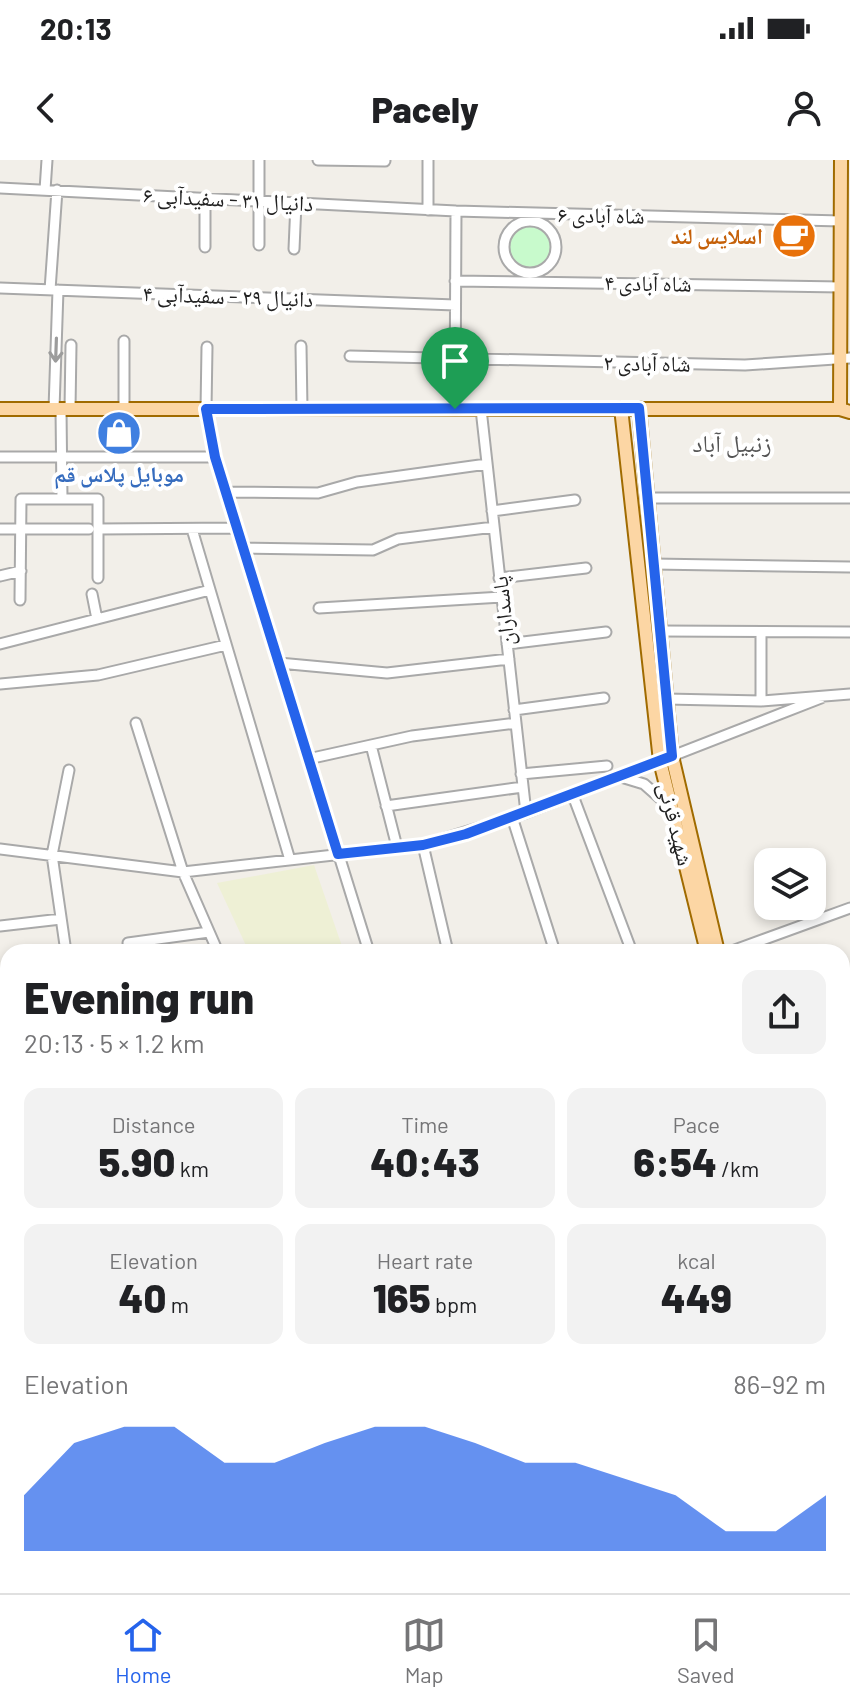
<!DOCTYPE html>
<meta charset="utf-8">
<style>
body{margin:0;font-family:Barlow,"Noto Naskh Arabic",sans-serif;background:#f2f2f2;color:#202124;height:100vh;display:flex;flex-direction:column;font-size:30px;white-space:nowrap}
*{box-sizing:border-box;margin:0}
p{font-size:26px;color:#757577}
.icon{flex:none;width:44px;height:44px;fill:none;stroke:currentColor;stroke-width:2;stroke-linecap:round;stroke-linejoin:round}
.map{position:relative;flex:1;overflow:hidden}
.drawer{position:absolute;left:0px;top:784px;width:850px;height:650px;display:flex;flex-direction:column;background:#fff;border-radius:24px 24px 0 0;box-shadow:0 4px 12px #0003}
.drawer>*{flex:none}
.tools{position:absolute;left:754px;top:688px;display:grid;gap:16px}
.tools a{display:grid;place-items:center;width:72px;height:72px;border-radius:16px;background:#fff;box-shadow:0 4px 12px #0003;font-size:40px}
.pin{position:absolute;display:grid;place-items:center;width:68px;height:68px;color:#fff;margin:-82px -34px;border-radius:50% 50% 50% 0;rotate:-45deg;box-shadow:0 0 8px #0007}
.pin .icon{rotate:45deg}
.round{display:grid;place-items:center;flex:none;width:84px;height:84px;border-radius:16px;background:#f2f2f2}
.summary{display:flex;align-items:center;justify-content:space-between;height:136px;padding:0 24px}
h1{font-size:44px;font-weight:800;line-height:60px}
.figures{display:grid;grid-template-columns:repeat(3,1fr);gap:12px;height:136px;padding:8px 24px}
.figures div{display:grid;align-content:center;border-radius:16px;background:#f2f2f2;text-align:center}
.figures b{font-size:40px;font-weight:800}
.figures small{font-size:22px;font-weight:400}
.figures p{font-size:22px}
.chart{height:224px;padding:16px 24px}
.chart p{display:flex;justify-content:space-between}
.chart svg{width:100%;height:144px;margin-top:8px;fill:#2563eb;opacity:.7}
.status{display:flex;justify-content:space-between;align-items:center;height:56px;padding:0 40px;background:#fff;direction:ltr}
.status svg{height:22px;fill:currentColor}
header{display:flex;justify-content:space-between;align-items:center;height:104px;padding:0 24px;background:#fff;font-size:36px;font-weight:800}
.dock{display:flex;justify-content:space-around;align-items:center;height:112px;border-top:2px solid #e0e0e0;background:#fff;font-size:22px;color:#757577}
.dock a{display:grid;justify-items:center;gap:4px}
.dock .current{color:#2563eb}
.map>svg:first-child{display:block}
.farmland{fill:#eef0d5}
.park{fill:#c8facc}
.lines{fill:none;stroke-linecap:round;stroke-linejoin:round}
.major-tunnel{stroke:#c8c6c1;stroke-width:12;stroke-dasharray:12 6;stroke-linecap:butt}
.minor-casing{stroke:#a9a9a9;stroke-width:13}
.major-casing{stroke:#a06b00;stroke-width:16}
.minor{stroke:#fff;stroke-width:9}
.major{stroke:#fcd6a4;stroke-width:12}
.oneway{stroke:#9c9c9c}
.route-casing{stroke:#fff;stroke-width:16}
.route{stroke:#2563eb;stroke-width:10}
.labels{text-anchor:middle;stroke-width:8;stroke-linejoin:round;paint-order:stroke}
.street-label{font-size:22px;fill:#222;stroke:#fff}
.food-label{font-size:22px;font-weight:bold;fill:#c56008;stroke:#fff;text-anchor:end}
.shop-label{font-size:22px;font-weight:bold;fill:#366cbe;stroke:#fff}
.neighbourhood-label{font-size:24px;fill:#555;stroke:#fff}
</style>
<div class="status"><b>20:13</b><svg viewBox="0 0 49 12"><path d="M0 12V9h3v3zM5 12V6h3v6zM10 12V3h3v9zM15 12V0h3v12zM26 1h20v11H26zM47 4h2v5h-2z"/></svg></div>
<header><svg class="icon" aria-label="back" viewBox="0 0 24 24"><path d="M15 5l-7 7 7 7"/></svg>Pacely<svg class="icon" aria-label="person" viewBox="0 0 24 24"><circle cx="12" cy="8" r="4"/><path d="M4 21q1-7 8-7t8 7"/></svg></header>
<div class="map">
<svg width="850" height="1433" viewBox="0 0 850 1433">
<rect width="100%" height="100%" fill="#f2efe9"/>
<path class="farmland" d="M 314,705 L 344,792 L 249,792 L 217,723 Z
M 8,1045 L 8,1243 L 0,1248 L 0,1046 Z"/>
<path class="park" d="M509 87a22 22 0 1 1 44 0a22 22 0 1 1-44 0Z"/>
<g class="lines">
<path class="major-tunnel" d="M 239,1433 L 248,1426"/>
<g class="minor-casing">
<path id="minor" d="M 318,0 L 385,1
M 0,28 L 456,51 L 841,61
M 45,30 L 47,0
M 428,50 L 428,0
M504 87a26 26 0 1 1 52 0a26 26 0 1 1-52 0Z
M 259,85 L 259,0
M 205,87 L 205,38
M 294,89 L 296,43
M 455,121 L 841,127
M 0,128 L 455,145
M 50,130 L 57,30
M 124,181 L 124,249
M 301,186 L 302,249
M 207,187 L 206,249 L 215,297 L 369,792
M 350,196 L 745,205 L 850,198
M 54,249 L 58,130
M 61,249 L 62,339
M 70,249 L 71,185
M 455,249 L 456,51
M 481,249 L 526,653
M 0,297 L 215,297
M 226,332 L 318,333 L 357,322 L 487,304
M 646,338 L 850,338
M 492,351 L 575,340
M 0,369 L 89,369
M 99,369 L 237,368
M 192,369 L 290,700
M 243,388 L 373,390 L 398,379 L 494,367
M 653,404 L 850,407
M 0,416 L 21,411
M 499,418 L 586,408
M 92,434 L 97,459
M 20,440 L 21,339 L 98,339 L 98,418
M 319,448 L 502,437
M 659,471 L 850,472
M 0,484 L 210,430
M 507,484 L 606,472
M 279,503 L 387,513 L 509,499
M 0,524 L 98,515 L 226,485
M 666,539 L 761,541 L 850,534
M 761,541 L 761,472
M 514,550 L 604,538
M 136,563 L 183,712 L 218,792
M 371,585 L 397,687
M 308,599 L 412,576 L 516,563
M 521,614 L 607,606
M 621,617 L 644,624 L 669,646
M 572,633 L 632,792
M 386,646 L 523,627
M 512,657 L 555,792
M 423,685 L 448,792
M 0,689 L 183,712 L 423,685 L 526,653 L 821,538
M 0,766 L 61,759
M 128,783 L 209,772
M 66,792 L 52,695 L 69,610
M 729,792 L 850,748
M 842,825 L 850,821
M 0,844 L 8,842
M 0,922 L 8,921
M 842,1058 L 850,1055
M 842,1178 L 850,1176
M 842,1192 L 850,1190
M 842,1270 L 850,1267
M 0,1359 L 8,1355
M 82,1426 L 86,1433
M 150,1426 L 154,1433
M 290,1426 L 294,1433
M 478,1426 L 480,1433
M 6,1433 L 18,1426
M 210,1433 L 212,1426
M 426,1433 L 447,1426
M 639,1433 L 652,1426
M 738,1433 L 763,1426"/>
</g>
<g class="major-casing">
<path id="major" d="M 621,248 L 660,601 L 707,792
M 639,248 L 672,596 L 718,792
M 0,249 L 840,249 L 850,252
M 840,249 L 841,0
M 842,888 L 850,887
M 842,910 L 850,909
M 842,964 L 850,961
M 842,978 L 850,974
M 0,1009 L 8,1008
M 0,1030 L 8,1029
M 842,1358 L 850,1377
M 842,1398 L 850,1414
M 224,1433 L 235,1426
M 264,1433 L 272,1426"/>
</g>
<use href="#minor" class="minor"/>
<use href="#major" class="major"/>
</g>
<defs><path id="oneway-shaft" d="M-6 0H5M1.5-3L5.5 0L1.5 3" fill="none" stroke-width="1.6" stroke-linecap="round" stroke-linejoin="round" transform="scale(2)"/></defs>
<use class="oneway" href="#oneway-shaft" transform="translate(56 190) rotate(92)"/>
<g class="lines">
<g class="route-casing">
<path id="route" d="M 639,248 L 672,596 L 466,674 L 423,685 L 338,694 L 215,297 L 206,249 Z"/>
</g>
<use href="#route" class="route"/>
</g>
<defs>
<g id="cafe-disc" transform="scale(2.3)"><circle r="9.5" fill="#e8710a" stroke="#fff"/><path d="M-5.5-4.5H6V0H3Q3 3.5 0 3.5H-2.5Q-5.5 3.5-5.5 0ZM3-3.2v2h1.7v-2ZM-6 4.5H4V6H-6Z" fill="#fff"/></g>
<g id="shop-disc" transform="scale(2.3)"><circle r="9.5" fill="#3f7fe0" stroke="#fff"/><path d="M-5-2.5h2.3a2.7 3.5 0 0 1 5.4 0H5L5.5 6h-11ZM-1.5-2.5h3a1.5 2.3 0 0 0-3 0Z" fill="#fff"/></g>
</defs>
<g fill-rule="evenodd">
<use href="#cafe-disc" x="794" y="76"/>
<use href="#shop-disc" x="119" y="273"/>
</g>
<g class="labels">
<g class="street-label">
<text transform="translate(228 39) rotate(3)" y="8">دانیال ۳۱ - سفیدآبی ۶</text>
<text transform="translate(601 55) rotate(1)" y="8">شاه آبادی ۶</text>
<text transform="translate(648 123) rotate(1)" y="8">شاه آبادی ۴</text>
<text transform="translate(228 136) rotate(2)" y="8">دانیال ۲۹ - سفیدآبی ۴</text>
<text transform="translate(647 203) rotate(1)" y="8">شاه آبادی ۲</text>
<text transform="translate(503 451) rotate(-96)" y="8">پاسداران</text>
<text transform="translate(676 664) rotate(76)" y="8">شهید قرنی</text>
</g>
<g class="food-label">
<text x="763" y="84">اسلایس لند</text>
</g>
<g class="shop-label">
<text x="119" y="322">موبایل پلاس قم</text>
</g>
<g class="neighbourhood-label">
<text x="732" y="292">زنبیل آباد</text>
</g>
</g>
</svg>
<div class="tools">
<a><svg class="icon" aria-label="layers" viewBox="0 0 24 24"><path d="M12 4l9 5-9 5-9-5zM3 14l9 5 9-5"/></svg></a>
</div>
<div class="pin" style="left:455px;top:249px;background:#1e9e55"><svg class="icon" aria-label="arrive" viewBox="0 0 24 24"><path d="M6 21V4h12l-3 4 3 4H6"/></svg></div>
<section class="drawer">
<div class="summary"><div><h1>Evening run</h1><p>20:13 · 5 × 1.2 km</p></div><a class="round"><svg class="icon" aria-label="share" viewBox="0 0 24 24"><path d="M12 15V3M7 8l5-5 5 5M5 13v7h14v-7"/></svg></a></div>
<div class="figures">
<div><p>Distance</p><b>5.90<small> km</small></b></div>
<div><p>Time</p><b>40:43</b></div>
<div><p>Pace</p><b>6:54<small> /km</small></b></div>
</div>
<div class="figures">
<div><p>Elevation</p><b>40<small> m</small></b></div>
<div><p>Heart rate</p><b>165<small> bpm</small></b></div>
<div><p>kcal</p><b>449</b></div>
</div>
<div class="chart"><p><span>Elevation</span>86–92 m</p>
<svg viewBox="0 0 160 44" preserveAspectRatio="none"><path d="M0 44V27L10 11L20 6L30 6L40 17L50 17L60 11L70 6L80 6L90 11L100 17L110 17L120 22L130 27L140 38L150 38L160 27V44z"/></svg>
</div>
</section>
</div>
<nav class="dock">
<a class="current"><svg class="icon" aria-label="home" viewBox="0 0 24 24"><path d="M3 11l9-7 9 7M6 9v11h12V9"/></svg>Home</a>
<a><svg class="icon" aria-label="map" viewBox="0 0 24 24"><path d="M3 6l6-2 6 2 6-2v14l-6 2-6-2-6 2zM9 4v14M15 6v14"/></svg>Map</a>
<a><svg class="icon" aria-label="saved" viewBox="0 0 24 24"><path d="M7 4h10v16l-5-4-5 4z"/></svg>Saved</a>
</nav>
